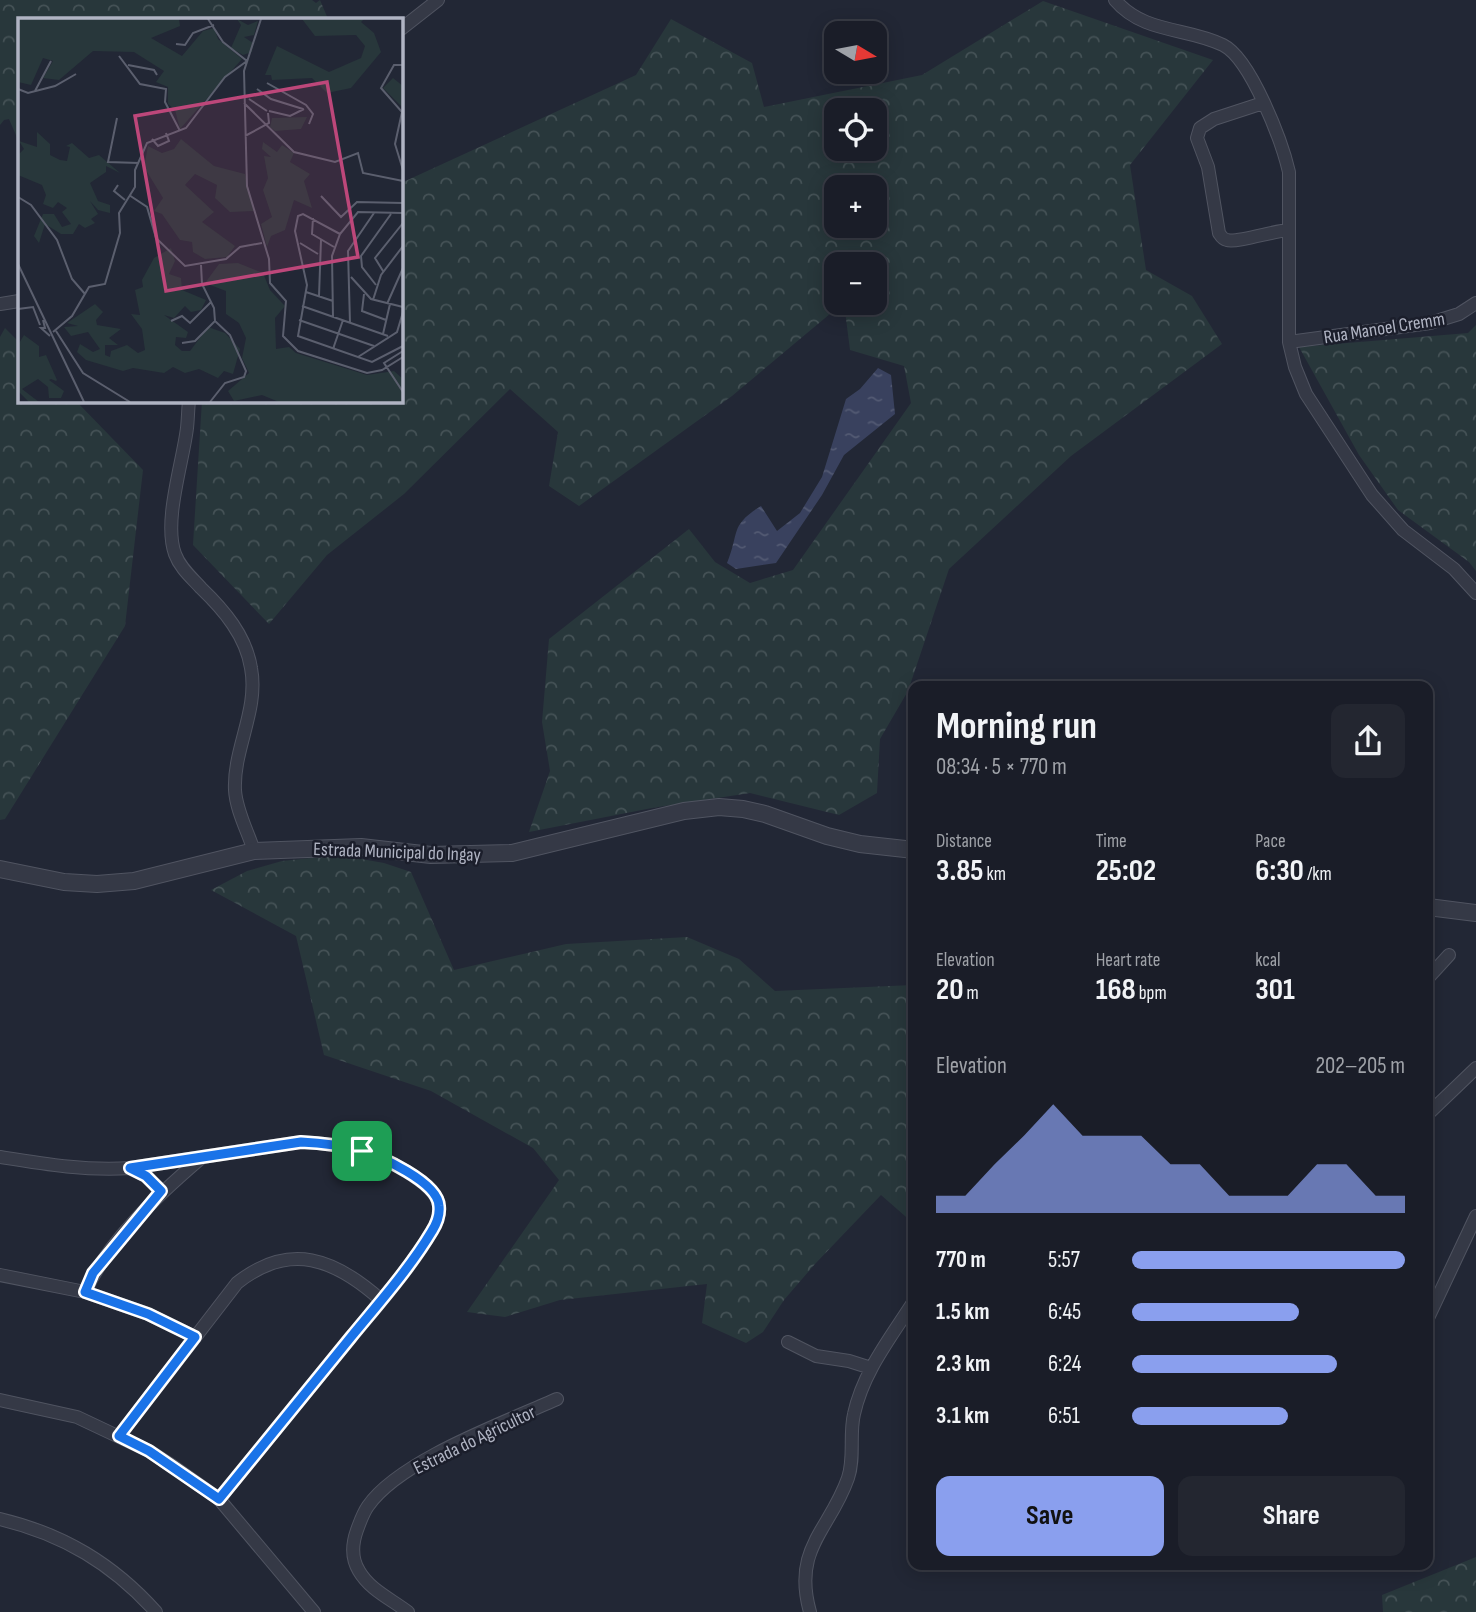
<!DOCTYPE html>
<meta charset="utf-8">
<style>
body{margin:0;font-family:"Sofia Sans Condensed",sans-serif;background:#232630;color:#f1f3f6;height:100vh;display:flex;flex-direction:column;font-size:26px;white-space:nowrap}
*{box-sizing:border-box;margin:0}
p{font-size:23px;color:#9fa2a8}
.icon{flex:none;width:38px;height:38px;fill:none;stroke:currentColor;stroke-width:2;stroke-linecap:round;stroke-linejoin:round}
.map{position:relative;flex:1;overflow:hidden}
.sheet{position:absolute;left:908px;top:681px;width:525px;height:889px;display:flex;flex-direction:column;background:#1a1d28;border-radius:14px;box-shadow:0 4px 18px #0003,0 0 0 2px #383b45}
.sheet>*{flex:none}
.needle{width:46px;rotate:100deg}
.tools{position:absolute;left:824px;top:21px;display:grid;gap:14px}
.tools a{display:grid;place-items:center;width:63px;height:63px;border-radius:14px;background:#1a1d28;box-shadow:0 4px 18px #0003,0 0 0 2px #383b45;font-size:35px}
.pin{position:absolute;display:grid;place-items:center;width:60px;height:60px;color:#fff;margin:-30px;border-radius:14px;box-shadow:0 4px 10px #0006}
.round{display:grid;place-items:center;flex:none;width:74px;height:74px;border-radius:14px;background:#232630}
.overview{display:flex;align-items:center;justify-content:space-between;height:119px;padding:0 28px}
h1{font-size:38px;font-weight:700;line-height:52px}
.metrics{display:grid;grid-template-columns:repeat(3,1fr);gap:10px;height:119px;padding:7px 28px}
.metrics div{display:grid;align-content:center}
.metrics b{font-size:30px;font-weight:700}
.metrics small{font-size:19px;font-weight:400}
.metrics p{font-size:19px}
.chart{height:196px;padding:14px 28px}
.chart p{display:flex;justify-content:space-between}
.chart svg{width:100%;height:126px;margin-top:7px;fill:#8a9fee;opacity:.7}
.primary-button{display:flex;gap:14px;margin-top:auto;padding:14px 28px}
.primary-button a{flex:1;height:80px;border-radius:14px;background:#8a9fee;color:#111;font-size:28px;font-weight:700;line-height:80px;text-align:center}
.primary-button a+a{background:#232630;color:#f1f3f6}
ul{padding:0 28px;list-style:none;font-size:23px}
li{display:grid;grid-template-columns:112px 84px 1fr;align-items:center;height:52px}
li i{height:18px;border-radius:9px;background:#8a9fee}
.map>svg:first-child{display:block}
.forest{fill:url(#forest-crowns);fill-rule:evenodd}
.water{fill:url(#water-ripples)}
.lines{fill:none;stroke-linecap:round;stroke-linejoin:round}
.minor-casing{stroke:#505461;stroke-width:14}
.tertiary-casing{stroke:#505461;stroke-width:18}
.minor{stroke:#353946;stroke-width:12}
.tertiary{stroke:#353946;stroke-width:16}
.route-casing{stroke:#fff;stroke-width:14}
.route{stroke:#1a73e8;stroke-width:9}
.labels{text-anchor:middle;stroke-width:5;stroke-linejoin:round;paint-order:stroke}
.street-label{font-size:19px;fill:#b0b4c3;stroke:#1b1e2b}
.inset-road{fill:none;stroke:#5b5f6e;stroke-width:2}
.view{fill:#bd477a;fill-opacity:0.15;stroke:#bd477a;stroke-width:3.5}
.inset-edge{fill:none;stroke:#b0b4c3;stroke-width:3.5}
</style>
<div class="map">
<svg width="1476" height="1612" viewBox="0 0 1476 1612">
<defs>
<pattern id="forest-crowns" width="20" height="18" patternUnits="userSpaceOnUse" patternTransform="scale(1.75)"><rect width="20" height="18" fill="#28373b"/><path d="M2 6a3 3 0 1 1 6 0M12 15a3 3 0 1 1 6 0" fill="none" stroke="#455256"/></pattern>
<pattern id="water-ripples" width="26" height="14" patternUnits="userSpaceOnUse" patternTransform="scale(1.75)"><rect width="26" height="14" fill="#39415e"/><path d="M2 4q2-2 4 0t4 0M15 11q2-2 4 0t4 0" fill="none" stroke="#535a73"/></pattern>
</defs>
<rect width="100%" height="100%" fill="#222735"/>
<path class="forest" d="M 0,0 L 312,0 L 316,3 L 320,0 L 328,19 L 19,19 L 19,142 L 9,119 L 4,120 L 0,125 Z
M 1043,1 L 1213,60 L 1130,165 L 1146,270 L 1192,296 L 1222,344 L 1071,456 L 949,569 L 908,691 L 880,739 L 877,793 L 839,815 L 750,793 L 652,808 L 529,832 L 550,771 L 542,722 L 549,639 L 689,529 L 715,562 L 750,583 L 793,570 L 911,403 L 904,366 L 850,350 L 844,303 L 875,303 L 875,264 L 836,264 L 836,303 L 843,303 L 732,396 L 579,506 L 549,486 L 558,432 L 510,389 L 404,494 L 327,555 L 269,624 L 193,545 L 202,401 L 401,401 L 401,242 L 405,236 L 401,183 L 636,75 L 671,19 L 752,63 L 764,107 L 922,75 ZM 836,110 L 875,110 L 875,149 L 836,149 ZM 836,187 L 875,187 L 875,226 L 836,226 Z
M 1476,325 L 1476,571 L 1469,562 L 1398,510 L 1359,455 L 1299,347 L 1468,333 Z
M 5,328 L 19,342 L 19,401 L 76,401 L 143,470 L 125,626 L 5,819 L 0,820 L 0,337 Z
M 339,855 L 384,863 L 411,872 L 454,970 L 566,944 L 687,937 L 739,959 L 775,991 L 913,985 L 913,1223 L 881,1195 L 815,1264 L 784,1300 L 763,1332 L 746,1343 L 702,1323 L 707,1284 L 560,1300 L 505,1317 L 467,1312 L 559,1180 L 533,1148 L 431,1091 L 324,1055 L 296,936 L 211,890 L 247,871 L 282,861 Z
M 1476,1557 L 1476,1612 L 1383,1612 L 1382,1595 Z"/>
<path class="water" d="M 878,368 L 891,375 L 895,414 L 844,455 L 822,495 L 776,563 L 736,569 L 727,563 C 740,532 729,526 761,506 L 777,531 L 800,513 L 822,477 L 846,399 L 860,389 Z"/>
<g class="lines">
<g class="minor-casing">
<path id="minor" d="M 1115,0 C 1144,34 1187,27 1223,45 C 1251,59 1282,142 1289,172 L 1289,342 L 1295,367 L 1306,394 L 1372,495 L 1403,530 L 1454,569 L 1476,593
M 401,29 L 438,0
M 1263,103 L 1214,119 L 1200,128 L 1197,138 L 1208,167 L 1219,233 C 1221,236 1222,239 1227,240 C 1236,243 1274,231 1288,230
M 0,304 L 19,301
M 1289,342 L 1430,323 L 1459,314 L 1476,303
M 189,401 C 188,410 188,419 187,428 C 183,462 163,521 175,554 C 180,568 192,578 201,588 C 224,610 246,636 251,668 C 259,710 233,749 235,790 C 236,810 248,832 254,851
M 1428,978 L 1449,955
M 1428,1114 L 1476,1068
M 0,1157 C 44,1164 86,1171 130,1168 L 301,1142 C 321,1143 340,1145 359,1150 C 380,1156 437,1182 439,1206 C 440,1215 437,1223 432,1231 C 411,1267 378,1305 351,1337 C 307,1391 263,1445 219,1499
M 131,1169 L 146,1176 L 161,1191
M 0,1275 L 85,1292 L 148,1314 L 195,1337
M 85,1292 C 108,1241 158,1195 200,1159
M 1428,1318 L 1476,1216
M 788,1342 L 816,1356 L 849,1361 L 871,1368
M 0,1400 L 77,1417 L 149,1451 L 174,1467 L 219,1499 L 314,1612
M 119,1436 L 237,1283 C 290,1241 335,1259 381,1300
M 0,1519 C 63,1534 113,1564 156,1612
M 408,1612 C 391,1599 370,1590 359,1571 C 351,1558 352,1544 357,1530 C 360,1522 363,1513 368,1506 C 400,1460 506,1422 557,1399
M 810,1612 C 792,1548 830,1530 848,1478 C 855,1458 849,1435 854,1414 C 863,1372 891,1337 914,1301"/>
</g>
<g class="tertiary-casing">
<path id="tertiary" d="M 0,869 L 64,882 L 97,884 L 134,881 L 254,851 L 361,847 L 431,855 L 512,853 L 684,811 L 719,807 L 743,809 L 765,814 L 827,836 L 860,844 L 914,850
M 1428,907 L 1476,913"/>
</g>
<use href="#minor" class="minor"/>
<use href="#tertiary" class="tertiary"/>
</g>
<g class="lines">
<g class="route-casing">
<path id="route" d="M 301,1142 C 321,1143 340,1145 359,1150 C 380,1156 438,1182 439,1206 C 440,1215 437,1223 432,1231 C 410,1268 378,1304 351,1337 C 307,1391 263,1445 219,1499 L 149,1451 L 119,1436 L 195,1337 L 148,1314 L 85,1292 L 93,1273 L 161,1191 L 146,1176 L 130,1168 Z"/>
</g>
<use href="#route" class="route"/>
</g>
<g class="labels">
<g class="street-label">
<text transform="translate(1384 327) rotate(-9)" y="7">Rua Manoel Cremm</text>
<text transform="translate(397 851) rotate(2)" y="7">Estrada Municipal do Ingay</text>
<text transform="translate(474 1439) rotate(-26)" y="7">Estrada do Agricultor</text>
</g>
</g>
<g transform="translate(18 18)">
<rect width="385" height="385" fill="#222735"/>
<path d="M 0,1 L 161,1 L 162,8 L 133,20 L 164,38 L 185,13 L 196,10 L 200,21 L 224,41 L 162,111 L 157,92 L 150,86 L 150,69 L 138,64 L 146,53 L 116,34 L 75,33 L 41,62 L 25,60 L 35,43 L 25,40 L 13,67 L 0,64 ZM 219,1 L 230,7 L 240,3 L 236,17 L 226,19 L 235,25 L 234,34 L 225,37 L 213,30 L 223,7 ZM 284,1 L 346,1 L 343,4 L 356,15 L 363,34 L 333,70 L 309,75 L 294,60 L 254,62 L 253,57 L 247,57 L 259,28 L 311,54 L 343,40 L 347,28 L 338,17 L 297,18 ZM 375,60 L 385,68 L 385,90 L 365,70 ZM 289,99 L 283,111 L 257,113 L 252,109 L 254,100 ZM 19,114 L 32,126 L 32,137 L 42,142 L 49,143 L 52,129 L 48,128 L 54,125 L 71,140 L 81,137 L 102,155 L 88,148 L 88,154 L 72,165 L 80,183 L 92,187 L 92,195 L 80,192 L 72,183 L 80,196 L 73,201 L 77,205 L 67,210 L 61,206 L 55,216 L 43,216 L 27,206 L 21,225 L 16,218 L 25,196 L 36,196 L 44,209 L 53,206 L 44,194 L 49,190 L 40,184 L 35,190 L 25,186 L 28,177 L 24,167 L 0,157 L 0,137 L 6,131 L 1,123 L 19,129 ZM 163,121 L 196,148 L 227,156 L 236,193 L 212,194 L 197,180 L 199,167 L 177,156 L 167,167 L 196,194 L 184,204 L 217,228 L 209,239 L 187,241 L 175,234 L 174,224 L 162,222 L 144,196 L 136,193 L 145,180 L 126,149 L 130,128 L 144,135 L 156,131 ZM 245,124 L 259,134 L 264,127 L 276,135 L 272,144 L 292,156 L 286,163 L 294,190 L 276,182 L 267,212 L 253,218 L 249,229 L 243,206 L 254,199 L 245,172 L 250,160 L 246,138 L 253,139 L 244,131 ZM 153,230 L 157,243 L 151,256 L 163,260 L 164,272 L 188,282 L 183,292 L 173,294 L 167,288 L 156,300 L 146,297 L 170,314 L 168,320 L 158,319 L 157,327 L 164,333 L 172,333 L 190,309 L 207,315 L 222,331 L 215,356 L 206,353 L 200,360 L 181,351 L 167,355 L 155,349 L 146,355 L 115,350 L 105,353 L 68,342 L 59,334 L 62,326 L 75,334 L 82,331 L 70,314 L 53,318 L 46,309 L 60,308 L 49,305 L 77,286 L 85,294 L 78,302 L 79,307 L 103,311 L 91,320 L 100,327 L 87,327 L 87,337 L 92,339 L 93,333 L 109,327 L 120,335 L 127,332 L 124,311 L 113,296 L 122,297 L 117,272 L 125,269 L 124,262 L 136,240 ZM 220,245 L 245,255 L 252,272 L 267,288 L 257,300 L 258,331 L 271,329 L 278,335 L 349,357 L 376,353 L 385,361 L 385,384 L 261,384 L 244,377 L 216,383 L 210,373 L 231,355 L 224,340 L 228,320 L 221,305 L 208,296 L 208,273 L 187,265 L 201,246 ZM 6,317 L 21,328 L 21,339 L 28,337 L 39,362 L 38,363 L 33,361 L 31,362 L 46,373 L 43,380 L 31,380 L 30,369 L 20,361 L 4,371 L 21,384 L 11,384 L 0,373 L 0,327 Z" fill="#28373b"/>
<path class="inset-road" d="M 190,1 L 205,24 L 229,43M 243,1 L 226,53 L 229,168 L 251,241 L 252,265 L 268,283 L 265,318 L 280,333 L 349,355 L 364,352 L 385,339M 158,26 L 167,27 L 175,15 L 196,7M 101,38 L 122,66 L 148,71 L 147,84 L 162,113M 110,47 L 136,52 L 139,57M 385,47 L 376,47 L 363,70 L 384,94 L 377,126 L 385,152M 249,65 L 288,87 L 295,96 L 291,106M 0,71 L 10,75 L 37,68 L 58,56M 239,71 L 253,81 L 285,91M 17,73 L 33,43M 231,81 L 249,93M 226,85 L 276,134 L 317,144 L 340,135 L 345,155 L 385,163M 251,93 L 272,98 L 286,91M 99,100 L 90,144 L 121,145M 227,118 L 251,105 L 250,95M 134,121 L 140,128 L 151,123 L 148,115M 100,167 L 96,173 L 107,182M 111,177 L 129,189 L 138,220 L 167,248 L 208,241 L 222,229 L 244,225M 303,178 L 323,199 L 339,184 L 385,185M 0,179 L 13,187 L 39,222 L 54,261 L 67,276M 295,200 L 294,216 L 316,229M 322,216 L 285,196 L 280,198 L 277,213 L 289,267 L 280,318 L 354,344 L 385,328M 282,225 L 300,236M 0,246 L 66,384M 183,247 L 184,266 L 196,290 L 197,303 L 212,317 L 228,353 L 226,359 L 207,365 L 192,384M 365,253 L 357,240 L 385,205M 333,259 L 353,281 L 385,289M 358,267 L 344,249 L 343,238 L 373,196M 288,274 L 315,283M 346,276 L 344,293 L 368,302M 301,278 L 303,222M 355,282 L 363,257 L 385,228M 369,286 L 385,250M 284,288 L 370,318M 0,291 L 15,289 L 22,307M 315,299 L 314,238 L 322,216 L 340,194 L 385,195M 25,302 L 27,310 L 23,310 L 32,318M 281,302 L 356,328M 153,303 L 164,298 L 172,305 L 193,284M 332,305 L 330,233 L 356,195M 38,313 L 65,355 L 112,384M 35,314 L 54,298 L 71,269 L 87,266 L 102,215 L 101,195 L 117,169 L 117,152 L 129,125 L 168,110 L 207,59 L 229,43M 365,316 L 372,286M 164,325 L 177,323 L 197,303M 315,331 L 325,302M 385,333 L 366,345 L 385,374M 340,339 L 379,314 L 385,294"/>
<path class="view" d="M 309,64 L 340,239 L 148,273 L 117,98 Z"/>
<rect width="385" height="385" class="inset-edge"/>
</g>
</svg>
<div class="tools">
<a><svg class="needle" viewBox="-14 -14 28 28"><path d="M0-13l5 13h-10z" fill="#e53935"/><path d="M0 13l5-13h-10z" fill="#9fa2a8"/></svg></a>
<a><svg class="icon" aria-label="locate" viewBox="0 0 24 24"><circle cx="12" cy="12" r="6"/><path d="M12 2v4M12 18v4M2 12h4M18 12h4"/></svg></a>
<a>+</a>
<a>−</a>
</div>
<div class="pin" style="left:362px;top:1151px;background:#1e9e55"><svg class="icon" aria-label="arrive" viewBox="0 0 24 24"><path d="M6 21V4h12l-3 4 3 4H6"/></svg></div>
<section class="sheet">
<div class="overview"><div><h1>Morning run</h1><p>08:34 · 5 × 770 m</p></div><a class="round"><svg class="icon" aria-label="share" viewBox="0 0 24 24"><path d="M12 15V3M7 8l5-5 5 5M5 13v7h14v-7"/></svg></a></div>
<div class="metrics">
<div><p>Distance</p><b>3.85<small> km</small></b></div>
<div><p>Time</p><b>25:02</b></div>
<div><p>Pace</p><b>6:30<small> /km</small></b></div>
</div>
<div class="metrics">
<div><p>Elevation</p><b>20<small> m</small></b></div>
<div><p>Heart rate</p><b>168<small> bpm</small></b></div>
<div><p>kcal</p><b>301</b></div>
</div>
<div class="chart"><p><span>Elevation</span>202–205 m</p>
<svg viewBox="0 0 160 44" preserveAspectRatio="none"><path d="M0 44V38L10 38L20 27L30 17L40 6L50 17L60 17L70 17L80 27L90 27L100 38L110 38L120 38L130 27L140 27L150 38L160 38V44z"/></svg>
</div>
<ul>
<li><b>770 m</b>5:57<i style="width:100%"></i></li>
<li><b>1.5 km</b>6:45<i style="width:61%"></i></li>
<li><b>2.3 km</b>6:24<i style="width:75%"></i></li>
<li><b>3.1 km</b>6:51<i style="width:57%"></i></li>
</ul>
<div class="primary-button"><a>Save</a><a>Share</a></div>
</section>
</div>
